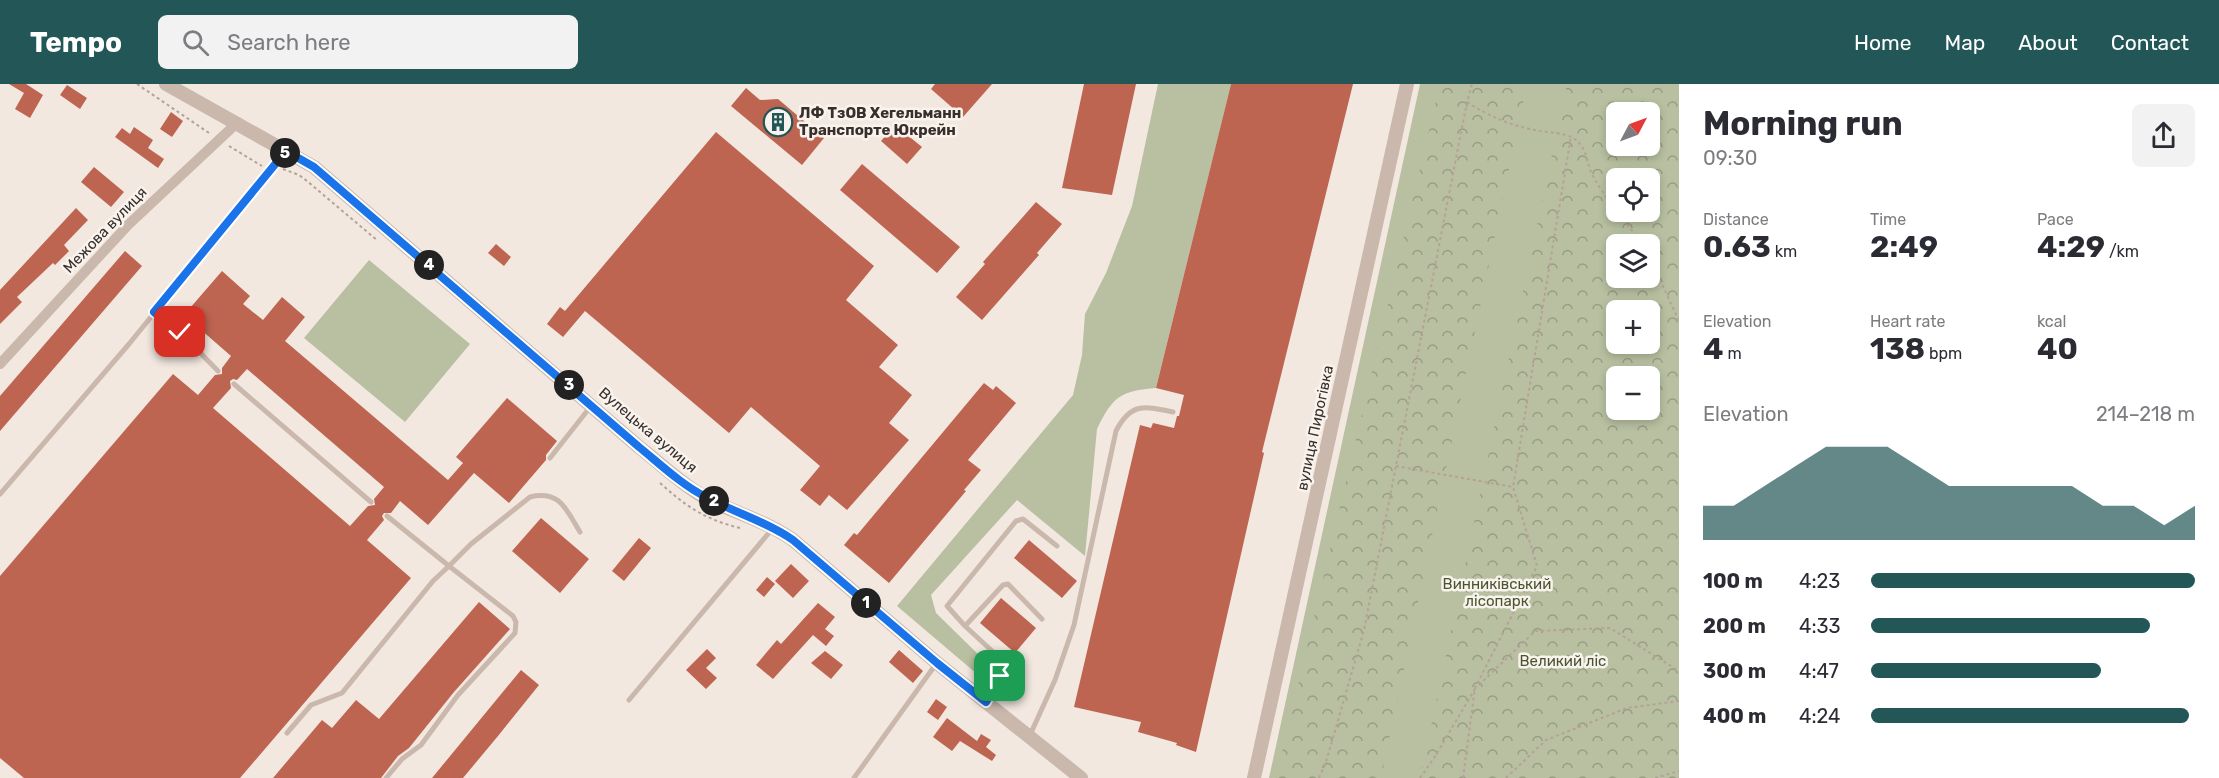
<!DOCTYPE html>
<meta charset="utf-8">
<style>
body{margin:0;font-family:Rubik,sans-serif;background:#f2f2f3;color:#2b2b33;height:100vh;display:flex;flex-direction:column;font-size:22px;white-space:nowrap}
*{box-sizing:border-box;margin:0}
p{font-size:20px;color:#7c7c81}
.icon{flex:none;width:33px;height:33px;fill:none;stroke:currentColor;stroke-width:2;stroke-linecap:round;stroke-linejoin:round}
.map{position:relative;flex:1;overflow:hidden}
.details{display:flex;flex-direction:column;background:#fff;width:540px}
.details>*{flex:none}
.needle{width:39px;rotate:49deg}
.tools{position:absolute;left:1606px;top:18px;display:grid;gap:12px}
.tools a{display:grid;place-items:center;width:54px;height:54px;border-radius:9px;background:#fff;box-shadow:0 3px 9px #0003;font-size:30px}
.pin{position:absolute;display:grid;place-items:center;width:51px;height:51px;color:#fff;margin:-26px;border-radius:12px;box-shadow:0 3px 9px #0006}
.km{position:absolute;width:30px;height:30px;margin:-15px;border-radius:50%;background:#222;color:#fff;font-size:16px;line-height:30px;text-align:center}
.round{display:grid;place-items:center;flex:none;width:63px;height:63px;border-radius:9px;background:#f2f2f3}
.headline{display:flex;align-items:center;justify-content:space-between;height:102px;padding:0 24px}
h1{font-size:33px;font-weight:700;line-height:45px}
.metrics{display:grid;grid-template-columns:repeat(3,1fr);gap:9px;height:102px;padding:6px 24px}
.metrics div{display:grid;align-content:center}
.metrics b{font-size:30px;font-weight:700}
.metrics small{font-size:16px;font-weight:400}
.metrics p{font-size:16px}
.chart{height:168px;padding:12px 24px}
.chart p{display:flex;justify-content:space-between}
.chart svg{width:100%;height:108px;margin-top:6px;fill:#235757;opacity:.7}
ul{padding:0 24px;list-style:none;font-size:20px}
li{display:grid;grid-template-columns:96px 72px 1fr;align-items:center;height:45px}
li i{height:15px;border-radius:8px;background:#235757}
header{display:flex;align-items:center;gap:36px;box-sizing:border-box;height:84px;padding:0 30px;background:#235757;color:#fff}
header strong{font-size:28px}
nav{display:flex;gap:33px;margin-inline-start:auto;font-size:21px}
.search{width:420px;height:54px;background:#f2f2f3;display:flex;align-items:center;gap:15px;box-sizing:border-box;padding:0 21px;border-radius:9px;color:#7c7c81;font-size:22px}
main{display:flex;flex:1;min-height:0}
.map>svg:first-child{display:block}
.green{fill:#b8c0a1;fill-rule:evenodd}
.forest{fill:url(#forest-crowns);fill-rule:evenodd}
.building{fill:#be6552;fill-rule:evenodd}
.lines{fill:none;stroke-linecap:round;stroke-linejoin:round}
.path{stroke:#b5a297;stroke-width:2;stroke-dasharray:3 3;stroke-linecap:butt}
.service{stroke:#cab8ad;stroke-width:5}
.minor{stroke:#cab8ad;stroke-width:10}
.tertiary{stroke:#cab8ad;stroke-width:14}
.route-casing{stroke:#fff;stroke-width:12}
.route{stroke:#1a73e8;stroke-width:8}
.labels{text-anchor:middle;stroke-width:5;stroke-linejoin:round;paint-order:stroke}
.poi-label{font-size:15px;font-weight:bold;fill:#382e2b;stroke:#f9f3ed;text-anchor:start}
.street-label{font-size:15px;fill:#382e2b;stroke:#f9f3ed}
.park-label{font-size:15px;fill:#4a5530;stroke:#f9f3ed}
</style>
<header>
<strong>Tempo</strong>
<div class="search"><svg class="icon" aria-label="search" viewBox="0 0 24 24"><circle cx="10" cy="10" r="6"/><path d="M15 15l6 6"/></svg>Search here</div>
<nav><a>Home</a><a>Map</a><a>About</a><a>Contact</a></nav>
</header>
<main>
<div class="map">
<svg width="1679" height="694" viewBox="0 0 1679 694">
<defs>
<pattern id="forest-crowns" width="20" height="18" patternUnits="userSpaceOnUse" patternTransform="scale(1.5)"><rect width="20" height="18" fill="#b8c0a1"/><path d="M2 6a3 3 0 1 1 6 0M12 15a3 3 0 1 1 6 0" fill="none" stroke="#979c83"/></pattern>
</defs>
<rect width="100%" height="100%" fill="#f2e8e0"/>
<path class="green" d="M 1158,0 L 1231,0 L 1156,304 C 1121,307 1113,312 1097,345 L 1085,472 L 1017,416 L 931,511 L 936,529 L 982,574 L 986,583 L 977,590 L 897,522 L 1073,311 L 1082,271 L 1085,230 L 1106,189 L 1132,122 Z
M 1420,0 L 1679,0 L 1679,694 L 1269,694 ZM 1617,28 L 1650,28 L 1650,62 L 1617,62 ZM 1617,94 L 1650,94 L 1650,128 L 1617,128 ZM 1617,160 L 1650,160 L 1650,194 L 1617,194 ZM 1617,226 L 1650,226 L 1650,260 L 1617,260 ZM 1617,292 L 1650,292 L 1650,326 L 1617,326 Z
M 369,176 L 470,260 L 405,338 L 304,254 Z"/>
<path class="forest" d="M 1440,0 L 1527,0 L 1381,694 L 1276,694 Z
M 1567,0 L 1679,0 L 1679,694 L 1420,694 ZM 1617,28 L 1650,28 L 1650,62 L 1617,62 ZM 1617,94 L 1650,94 L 1650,128 L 1617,128 ZM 1617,160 L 1650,160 L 1650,194 L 1617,194 ZM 1617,226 L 1650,226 L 1650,260 L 1617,260 ZM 1617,292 L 1650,292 L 1650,326 L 1617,326 Z"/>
<path class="building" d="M 9,0 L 26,0 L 43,11 L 30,34 L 15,25 L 24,9 Z
M 935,0 L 992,0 L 963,33 L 931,5 Z
M 1084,0 L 1136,0 L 1112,111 L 1062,104 Z
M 1231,0 L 1353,0 L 1262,368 L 1264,369 L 1196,668 L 1176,661 L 1177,659 L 1138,648 L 1141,638 L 1074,623 L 1140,341 L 1151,344 L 1153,339 L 1174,344 L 1177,332 L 1179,332 L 1184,311 L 1156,304 Z
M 67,1 L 87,14 L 80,25 L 60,11 Z
M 746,4 L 760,16 L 778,15 L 824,54 L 802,81 L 731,22 Z
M 171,28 L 183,37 L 172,53 L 160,45 Z
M 895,41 L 922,63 L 907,80 L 881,57 Z
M 134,43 L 153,56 L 148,64 L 164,75 L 158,84 L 115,53 L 122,44 L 130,50 Z
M 716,48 L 874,182 L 846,216 L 898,261 L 879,283 L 912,311 L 889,339 L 909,356 L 847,426 L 829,411 L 820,422 L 800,406 L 820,382 L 751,323 L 729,349 L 585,227 L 563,253 L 547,240 L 560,223 L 565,227 Z
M 862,80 L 960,163 L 937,189 L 840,106 Z
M 94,83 L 124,108 L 111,123 L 81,98 Z
M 1036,118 L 1062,140 L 1037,169 L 1039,171 L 982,236 L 956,213 L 985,180 L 983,178 Z
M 76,124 L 88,136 L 64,161 L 69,167 L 55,181 L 53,179 L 17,213 L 22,218 L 0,240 L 0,206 Z
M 496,160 L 511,173 L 504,182 L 488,169 Z
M 125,167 L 142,182 L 0,347 L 0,312 Z
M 222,187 L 250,212 L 243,220 L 263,236 L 282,213 L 305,233 L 285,257 L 448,396 L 463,379 L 456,373 L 507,314 L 557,357 L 546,371 L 546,376 L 509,419 L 474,389 L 428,441 L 400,417 L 391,429 L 384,429 L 382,432 L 384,436 L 367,456 L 411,494 L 240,694 L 24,694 L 0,674 L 0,492 L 173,290 L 198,311 L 215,291 L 222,290 L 222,284 L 231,272 L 184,231 ZM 247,285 L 384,403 L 374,415 L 375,421 L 368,422 L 350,442 L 213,324 L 231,304 L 230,297 L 233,295 L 237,296 Z
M 984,299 L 993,306 L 996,302 L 1016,319 L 968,376 L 981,386 L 964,406 L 966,407 L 889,499 L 844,461 L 854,449 L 857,451 Z
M 541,434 L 589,475 L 560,509 L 512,467 Z
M 639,454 L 651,464 L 624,497 L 612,487 Z
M 1029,456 L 1077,497 L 1062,514 L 1014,474 Z
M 791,480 L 809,497 L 793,514 L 775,497 Z
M 767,493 L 775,500 L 764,513 L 756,506 Z
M 1001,514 L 1036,544 L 1015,569 L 980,539 Z
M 479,518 L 510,545 L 454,608 L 409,664 L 398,672 L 381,694 L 273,694 L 322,636 L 332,644 L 356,616 L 379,635 Z
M 818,519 L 835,533 L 825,545 L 834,552 L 826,562 L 813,551 L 773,595 L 756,581 L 777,556 L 781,560 Z
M 707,565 L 716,574 L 706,584 L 717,594 L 706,605 L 686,586 Z
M 899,566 L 923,587 L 913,599 L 889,578 Z
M 825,567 L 843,581 L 831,595 L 811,579 Z
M 521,586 L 539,601 L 498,652 L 463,694 L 432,694 Z
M 936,615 L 947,623 L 938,636 L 927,628 Z
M 947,634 L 977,657 L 981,650 L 991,656 L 986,663 L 996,671 L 992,677 L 960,657 L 952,667 L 933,653 Z"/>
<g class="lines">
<path class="path" d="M 137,0 L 209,49
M 1467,18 C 1489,32 1509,41 1535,46 C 1546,49 1561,48 1571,53 C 1586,60 1586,75 1591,88 C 1604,115 1626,135 1641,160
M 229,62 L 262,82
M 283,85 L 299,91 L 307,97 L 378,157
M 1650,174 L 1679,237
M 1396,382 L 1513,403
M 660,399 C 687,423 704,435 740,444
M 1479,601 L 1535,547 L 1610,544 L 1679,587
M 1319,694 L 1326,678 L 1364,546 L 1467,18 L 1472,0
M 1420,694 L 1434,674 L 1475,605
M 1463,694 L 1475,604 L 1537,482 L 1513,403 L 1571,52
M 1506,694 L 1546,656 L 1627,624 L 1679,617
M 1655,694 L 1679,687"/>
<path class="service" d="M 154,228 L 180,248 L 218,287
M 234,300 L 371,418
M 550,374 L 591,322
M 0,410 L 129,260 L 285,68
M 387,432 L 449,482 L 471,460 L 530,413 C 560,406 566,425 580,448
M 965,542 L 1003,501 L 1008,500 L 1042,535
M 629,616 L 773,444
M 987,617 L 1006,584 L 1005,579 L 965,542 L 947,522 L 1016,437 L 1023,435 L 1057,462
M 287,649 L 311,621 L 342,609 L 433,497 L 449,482 L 513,532 L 516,538 L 515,549 L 458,611 L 421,661 L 402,675 L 386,694
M 1030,651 L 1055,596 L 1074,541 L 1116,347 C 1131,318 1145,322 1173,328
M 854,694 L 936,580"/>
<path class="minor" d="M 0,280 L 128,141 L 238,38"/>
<path class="tertiary" d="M 166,0 L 314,83 L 639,363 C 661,380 682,401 706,414 C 735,429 766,437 793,456 L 937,579 L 1081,694
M 1254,694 L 1407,0"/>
</g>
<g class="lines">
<g class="route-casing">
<path id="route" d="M 180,248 L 154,228 L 286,67 L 314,83 L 639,363 C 660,380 682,401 706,413 C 735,429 766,437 793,456 L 937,579 L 986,618 L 1000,592"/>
</g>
<use href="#route" class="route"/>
</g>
<defs>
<g id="building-ring" transform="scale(1.5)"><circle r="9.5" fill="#f9f3ed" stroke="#235757" stroke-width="1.5"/><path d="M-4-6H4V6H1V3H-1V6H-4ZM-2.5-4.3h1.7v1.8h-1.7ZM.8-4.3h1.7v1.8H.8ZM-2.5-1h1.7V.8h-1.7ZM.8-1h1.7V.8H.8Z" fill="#235757"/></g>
</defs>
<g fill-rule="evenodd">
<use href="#building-ring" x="778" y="38"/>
</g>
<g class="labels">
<g class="poi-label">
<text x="799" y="34">ЛФ ТзОВ Хегельманн<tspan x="799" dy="17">Транспорте Юкрейн</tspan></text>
</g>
<g class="street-label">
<text transform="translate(105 146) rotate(-46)" y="5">Межова вулиця</text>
<text transform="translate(1315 344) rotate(-78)" y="5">вулиця Пирогівка</text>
<text transform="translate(648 346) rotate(40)" y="5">Вулецька вулиця</text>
</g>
<g class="park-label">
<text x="1497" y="505">Винниківський<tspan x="1497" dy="17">лісопарк</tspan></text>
<text x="1563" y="582">Великий ліс</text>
</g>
</g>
</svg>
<div class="tools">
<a><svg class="needle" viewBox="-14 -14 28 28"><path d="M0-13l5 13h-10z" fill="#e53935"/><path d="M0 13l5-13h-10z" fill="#7c7c81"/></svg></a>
<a><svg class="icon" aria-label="locate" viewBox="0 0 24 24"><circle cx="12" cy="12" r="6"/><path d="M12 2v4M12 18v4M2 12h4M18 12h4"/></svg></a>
<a><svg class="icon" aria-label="layers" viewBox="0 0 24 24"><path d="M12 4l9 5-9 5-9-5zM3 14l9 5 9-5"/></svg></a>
<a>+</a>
<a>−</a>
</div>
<div class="pin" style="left:1000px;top:592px;background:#1e9e55"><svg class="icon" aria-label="arrive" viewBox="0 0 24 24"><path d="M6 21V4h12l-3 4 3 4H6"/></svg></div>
<div class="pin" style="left:180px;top:248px;background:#d93025"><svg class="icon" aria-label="check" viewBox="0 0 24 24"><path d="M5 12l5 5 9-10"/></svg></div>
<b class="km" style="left:866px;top:519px">1</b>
<b class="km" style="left:714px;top:417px">2</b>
<b class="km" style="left:569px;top:301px">3</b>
<b class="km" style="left:429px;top:181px">4</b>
<b class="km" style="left:285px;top:69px">5</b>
</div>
<section class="details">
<div class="headline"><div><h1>Morning run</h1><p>09:30</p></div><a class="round"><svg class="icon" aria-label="share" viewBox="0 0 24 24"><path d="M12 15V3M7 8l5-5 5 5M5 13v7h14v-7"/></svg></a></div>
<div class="metrics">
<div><p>Distance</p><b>0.63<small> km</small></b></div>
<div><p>Time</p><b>2:49</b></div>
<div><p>Pace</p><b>4:29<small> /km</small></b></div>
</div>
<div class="metrics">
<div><p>Elevation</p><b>4<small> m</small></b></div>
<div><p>Heart rate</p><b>138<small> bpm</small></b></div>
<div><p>kcal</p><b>40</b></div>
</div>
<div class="chart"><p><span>Elevation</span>214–218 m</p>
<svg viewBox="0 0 160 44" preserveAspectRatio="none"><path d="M0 44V30L10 30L20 22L30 14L40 6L50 6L60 6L70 14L80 22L90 22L100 22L110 22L120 22L130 30L140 30L150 38L160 30V44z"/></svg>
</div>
<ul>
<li><b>100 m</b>4:23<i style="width:100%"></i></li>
<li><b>200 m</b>4:33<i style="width:86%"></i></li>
<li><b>300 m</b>4:47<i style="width:71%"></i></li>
<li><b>400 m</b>4:24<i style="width:98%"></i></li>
</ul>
</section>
</main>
